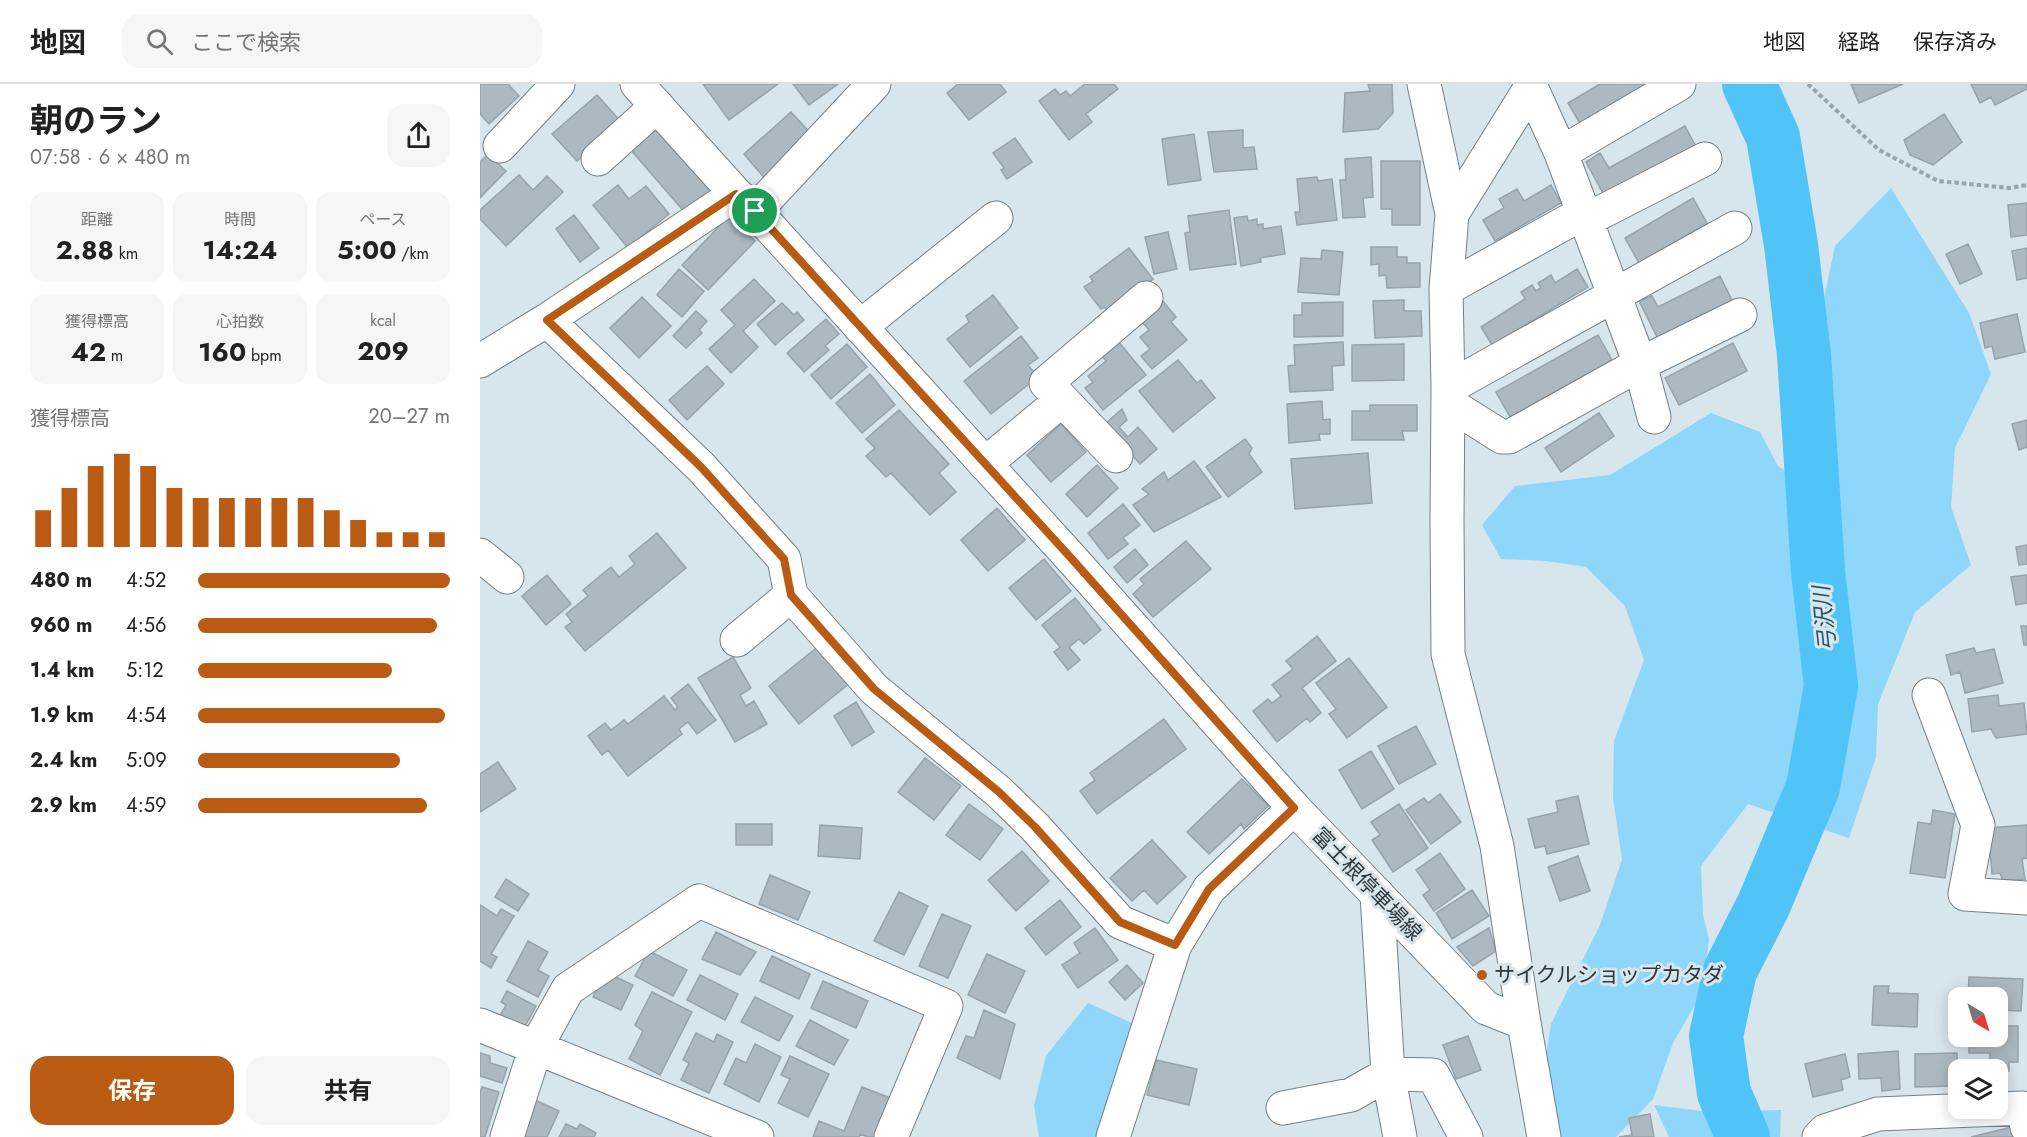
<!DOCTYPE html>
<html lang="ja">
<meta charset="utf-8">
<style>
body{margin:0;font-family:Jost,"Noto Sans JP",sans-serif;background:#f6f6f6;color:#222;height:100vh;display:flex;flex-direction:column;font-size:22px;white-space:nowrap}
*{box-sizing:border-box;margin:0}
p{font-size:20px;color:#767676}
.icon{flex:none;width:33px;height:33px;fill:none;stroke:currentColor;stroke-width:2;stroke-linecap:round;stroke-linejoin:round}
.map{position:relative;flex:1;overflow:hidden}
.panel{display:flex;flex-direction:column;background:#fff;width:480px}
.panel>*{flex:none}
.needle{width:39px;rotate:142deg}
.controls{position:absolute;left:1468px;top:903px;display:grid;gap:12px}
.controls a{display:grid;place-items:center;width:60px;height:60px;border-radius:12px;background:#fff;box-shadow:0 3px 15px #0003;font-size:30px}
.pin{position:absolute;display:grid;place-items:center;width:51px;height:51px;color:#fff;margin:-26px;border:3px solid #fff;border-radius:50%;box-shadow:0 2px 6px #0007}
.round{display:grid;place-items:center;flex:none;width:63px;height:63px;border-radius:18px;background:#f6f6f6}
.head{display:flex;align-items:center;justify-content:space-between;height:102px;padding:0 30px}
h1{font-size:33px;font-weight:700;line-height:45px}
.stats{display:grid;grid-template-columns:repeat(3,1fr);gap:9px;height:102px;padding:6px 30px}
.stats div{display:grid;align-content:center;border-radius:15px;background:#f6f6f6;text-align:center}
.stats b{font-size:26px;font-weight:700}
.stats small{font-size:16px;font-weight:400}
.stats p{font-size:16px}
.chart{height:168px;padding:12px 30px}
.chart p{display:flex;justify-content:space-between}
.chart svg{width:100%;height:108px;margin-top:6px;stroke:#b95b12;stroke-width:6}
.button{display:flex;gap:12px;margin-top:auto;padding:12px 30px}
.button a{flex:1;height:69px;border-radius:18px;background:#b95b12;color:#fff;font-size:24px;font-weight:700;line-height:69px;text-align:center}
.button a+a{background:#f6f6f6;color:#222}
ul{padding:0 30px;list-style:none;font-size:20px}
li{display:grid;grid-template-columns:96px 72px 1fr;align-items:center;height:45px}
li i{height:15px;border-radius:8px;background:#b95b12}
header{display:flex;align-items:center;gap:36px;box-sizing:border-box;height:84px;padding:0 30px;background:#fff;border-bottom:2px solid #e0e0e0}
header strong{font-size:28px}
nav{display:flex;gap:33px;margin-inline-start:auto;font-size:21px}
.search{width:420px;height:54px;background:#f6f6f6;display:flex;align-items:center;gap:15px;box-sizing:border-box;padding:0 21px;border-radius:18px;color:#767676;font-size:22px}
main{display:flex;flex:1;min-height:0}
.map>svg:first-child{display:block}
.green{fill:#8ed6fa}
.lines{fill:none;stroke-linecap:round;stroke-linejoin:round}
.river{stroke:#51c4f7;stroke-width:54}
.building{fill:#acb9c0;stroke:#96a3aa;stroke-width:1.5}
.minor-casing{stroke:#748187;stroke-width:35}
.major-casing{stroke:#748187;stroke-width:35}
.path{stroke:#99a4aa;stroke-width:4;stroke-dasharray:4.5 3;stroke-linecap:butt}
.minor{stroke:#fff;stroke-width:33}
.major{stroke:#fff;stroke-width:33}
.route-casing{stroke:#fff;stroke-width:12}
.route{stroke:#b95b12;stroke-width:8}
.poi-dot{fill:#b95b12;stroke:#d7e5ec;stroke-width:2}
.labels{text-anchor:middle;stroke-width:6;stroke-linejoin:round;paint-order:stroke}
.street-label{font-size:21px;fill:#2f3538;stroke:#d7e5ec}
.poi-label{font-size:21px;fill:#2f3538;stroke:#d7e5ec;text-anchor:start}
.water-label{font-size:22px;font-style:italic;fill:#235368;stroke:#d7e5ec}
</style>
<header>
<strong>地図</strong>
<div class="search"><svg class="icon" aria-label="search" viewBox="0 0 24 24"><circle cx="10" cy="10" r="6"/><path d="M15 15l6 6"/></svg>ここで検索</div>
<nav><a>地図</a><a>経路</a><a>保存済み</a></nav>
</header>
<main>
<section class="panel">
<div class="head"><div><h1>朝のラン</h1><p>07:58 · 6 × 480 m</p></div><a class="round"><svg class="icon" aria-label="share" viewBox="0 0 24 24"><path d="M12 15V3M7 8l5-5 5 5M5 13v7h14v-7"/></svg></a></div>
<div class="stats">
<div><p>距離</p><b>2.88<small> km</small></b></div>
<div><p>時間</p><b>14:24</b></div>
<div><p>ペース</p><b>5:00<small> /km</small></b></div>
</div>
<div class="stats">
<div><p>獲得標高</p><b>42<small> m</small></b></div>
<div><p>心拍数</p><b>160<small> bpm</small></b></div>
<div><p>kcal</p><b>209</b></div>
</div>
<div class="chart"><p><span>獲得標高</span>20–27 m</p>
<svg viewBox="0 0 160 44" preserveAspectRatio="none"><path d="M5 44V29M15 44V20M25 44V11M35 44V6M45 44V11M55 44V20M65 44V24M75 44V24M85 44V24M95 44V24M105 44V24M115 44V29M125 44V33M135 44V38M145 44V38M155 44V38"/></svg>
</div>
<ul>
<li><b>480 m</b>4:52<i style="width:100%"></i></li>
<li><b>960 m</b>4:56<i style="width:95%"></i></li>
<li><b>1.4 km</b>5:12<i style="width:77%"></i></li>
<li><b>1.9 km</b>4:54<i style="width:98%"></i></li>
<li><b>2.4 km</b>5:09<i style="width:80%"></i></li>
<li><b>2.9 km</b>4:59<i style="width:91%"></i></li>
</ul>
<div class="button"><a>保存</a><a>共有</a></div>
</section>
<div class="map">
<svg width="1547" height="1053" viewBox="0 0 1547 1053">
<rect width="100%" height="100%" fill="#d7e5ec"/>
<path class="green" d="M 1411,104 L 1489,229 L 1511,290 L 1475,364 L 1471,423 L 1491,481 L 1435,528 L 1398,620 L 1396,673 L 1369,754 L 1268,720 L 1221,782 L 1223,831 L 1229,855 L 1221,910 L 1193,959 L 1173,1015 L 1136,1053 L 1054,1053 L 1071,940 L 1120,841 L 1142,776 L 1133,713 L 1134,657 L 1164,576 L 1145,522 L 1106,483 L 1066,477 L 1021,475 L 1002,441 L 1035,402 L 1130,391 L 1231,329 L 1280,348 L 1298,382 L 1360,424 L 1326,299 L 1355,162 Z
M 608,919 L 665,945 L 644,1053 L 559,1053 L 554,1022 L 566,972 Z
M 1174,1021 L 1229,1028 L 1301,1026 L 1300,1053 L 1189,1053 Z"/>
<g class="lines">
<path class="river" d="M 1263,1053 L 1244,1009 L 1236,952 L 1250,887 L 1284,820 L 1333,703 L 1351,602 L 1338,487 L 1324,271 L 1311,161 L 1293,53 L 1269,0"/>
</g>
<path class="building" d="M 0,0 L 28,0 L 39,12 L 9,40 L 0,30 Z
M 223,0 L 298,0 L 249,36 Z
M 313,0 L 358,0 L 329,21 Z
M 478,0 L 520,0 L 526,8 L 489,36 L 467,9 Z
M 605,0 L 634,0 L 638,5 L 606,30 L 612,38 L 589,56 L 559,17 L 575,5 L 580,11 L 586,7 L 590,12 Z
M 888,0 L 912,0 L 913,29 L 898,45 L 863,48 L 865,9 L 890,7 Z
M 1120,0 L 1174,0 L 1102,43 L 1088,19 Z
M 1371,0 L 1423,0 L 1379,19 Z
M 1491,0 L 1546,0 L 1547,5 L 1515,21 L 1511,13 L 1500,19 Z
M 117,11 L 142,39 L 97,77 L 72,50 Z
M 311,28 L 335,54 L 287,97 L 264,70 Z
M 1464,30 L 1482,58 L 1453,81 L 1430,71 L 1424,56 Z
M 177,41 L 235,107 L 207,131 L 150,65 Z
M 1205,42 L 1215,61 L 1124,111 L 1106,78 L 1120,69 L 1129,84 Z
M 763,46 L 763,64 L 774,63 L 777,85 L 734,88 L 728,48 Z
M 714,50 L 721,96 L 688,101 L 682,55 Z
M 535,54 L 552,78 L 527,95 L 521,86 L 524,84 L 513,69 Z
M 8,70 L 26,87 L 0,114 L 0,78 Z
M 891,73 L 893,113 L 883,114 L 885,133 L 863,134 L 860,96 L 866,96 L 865,75 Z
M 901,77 L 940,77 L 940,141 L 912,141 L 912,125 L 901,125 Z
M 39,91 L 53,106 L 67,92 L 83,108 L 26,162 L 0,135 L 0,126 Z
M 837,93 L 838,97 L 852,95 L 857,136 L 817,141 L 815,128 L 820,128 L 817,95 Z
M 138,101 L 149,115 L 166,102 L 189,130 L 148,164 L 113,121 Z
M 1071,101 L 1081,119 L 1015,157 L 1003,136 L 1024,124 L 1019,115 L 1037,105 L 1044,117 Z
M 1213,114 L 1227,139 L 1159,179 L 1145,154 Z
M 1547,119 L 1547,151 L 1531,153 L 1528,121 Z
M 749,126 L 756,180 L 710,186 L 705,149 L 710,148 L 708,132 Z
M 94,131 L 119,164 L 100,178 L 76,145 Z
M 249,132 L 275,157 L 228,206 L 202,181 Z
M 767,132 L 768,137 L 777,135 L 777,141 L 783,140 L 783,145 L 801,142 L 805,170 L 780,174 L 781,178 L 761,182 L 754,134 Z
M 688,148 L 697,185 L 674,190 L 665,153 Z
M 1488,160 L 1502,190 L 1480,200 L 1466,170 Z
M 891,163 L 917,163 L 917,173 L 927,173 L 927,179 L 940,179 L 940,203 L 907,204 L 906,191 L 899,192 L 899,180 L 891,181 Z
M 649,164 L 673,195 L 629,229 L 624,223 L 621,225 L 604,203 L 613,197 L 610,193 Z
M 1547,164 L 1547,194 L 1537,196 L 1532,167 Z
M 842,166 L 863,168 L 859,211 L 818,208 L 821,174 L 841,175 Z
M 199,185 L 224,207 L 202,233 L 177,211 Z
M 1097,185 L 1108,203 L 1012,261 L 1001,243 L 1045,215 L 1041,208 L 1052,201 L 1056,207 L 1061,204 L 1058,199 L 1071,191 L 1075,199 Z
M 1240,192 L 1253,218 L 1178,255 L 1159,217 L 1172,212 L 1178,223 Z
M 274,195 L 295,217 L 263,247 L 278,263 L 251,289 L 229,265 L 255,241 L 241,226 Z
M 513,211 L 538,244 L 490,283 L 467,255 L 489,238 L 486,232 Z
M 162,213 L 191,242 L 159,274 L 130,244 Z
M 681,215 L 696,233 L 691,238 L 707,256 L 672,285 L 661,272 L 670,265 L 660,253 L 669,246 L 658,233 Z
M 924,216 L 924,227 L 941,227 L 942,252 L 895,254 L 893,217 Z
M 863,218 L 863,252 L 814,253 L 814,231 L 822,231 L 822,219 Z
M 302,219 L 314,231 L 317,228 L 324,236 L 295,261 L 277,240 Z
M 216,227 L 227,237 L 219,246 L 222,249 L 206,264 L 193,252 Z
M 1537,230 L 1545,268 L 1515,275 L 1512,262 L 1505,264 L 1500,239 Z
M 346,235 L 359,250 L 345,262 L 349,266 L 324,288 L 307,269 Z
M 1118,251 L 1132,276 L 1030,333 L 1016,308 Z
M 541,252 L 558,274 L 548,281 L 558,293 L 511,330 L 484,297 Z
M 638,257 L 666,291 L 623,326 L 605,304 L 613,298 L 608,292 L 626,277 L 621,271 Z
M 863,258 L 864,281 L 852,282 L 853,306 L 810,308 L 808,282 L 815,281 L 814,261 Z
M 1253,259 L 1267,287 L 1199,321 L 1185,294 Z
M 367,260 L 387,283 L 351,315 L 331,291 Z
M 924,260 L 924,296 L 872,297 L 872,261 Z
M 698,276 L 717,299 L 721,296 L 735,314 L 693,348 L 659,307 Z
M 227,282 L 244,300 L 207,336 L 189,316 Z
M 390,290 L 415,321 L 382,349 L 356,319 Z
M 842,317 L 843,336 L 850,335 L 850,350 L 839,350 L 840,356 L 809,359 L 807,320 Z
M 890,321 L 937,321 L 937,347 L 922,347 L 924,356 L 872,356 L 872,327 L 890,327 Z
M 642,325 L 647,336 L 639,343 L 648,353 L 658,343 L 677,365 L 660,380 L 625,340 Z
M 419,326 L 469,380 L 459,389 L 476,408 L 450,431 L 411,389 L 406,393 L 386,372 L 395,364 L 386,355 Z
M 1119,329 L 1134,352 L 1081,388 L 1065,364 Z
M 1547,336 L 1547,363 L 1539,366 L 1532,340 Z
M 581,340 L 606,368 L 571,398 L 547,371 Z
M 765,355 L 772,364 L 769,370 L 782,388 L 748,413 L 726,383 Z
M 888,369 L 892,419 L 815,425 L 811,375 Z
M 714,377 L 741,413 L 674,448 L 653,421 L 669,410 L 662,405 L 684,388 L 688,396 Z
M 617,381 L 638,404 L 607,433 L 586,410 Z
M 643,420 L 660,441 L 643,454 L 648,460 L 628,475 L 608,449 Z
M 517,424 L 545,456 L 508,487 L 481,456 Z
M 177,449 L 206,484 L 105,567 L 85,543 L 92,538 L 86,530 L 108,512 L 103,506 L 131,483 L 139,493 L 155,480 L 149,472 Z
M 706,457 L 731,485 L 673,533 L 653,510 L 664,500 L 660,495 Z
M 1547,461 L 1547,480 L 1539,481 L 1536,463 Z
M 655,465 L 668,481 L 647,499 L 634,483 Z
M 564,475 L 591,507 L 556,536 L 529,504 Z
M 67,491 L 91,520 L 66,541 L 42,512 Z
M 1547,491 L 1547,519 L 1536,521 L 1531,493 Z
M 595,514 L 621,546 L 604,560 L 599,555 L 589,563 L 600,576 L 588,586 L 574,568 L 580,563 L 562,541 Z
M 1541,542 L 1547,542 L 1547,561 L 1544,561 Z
M 837,552 L 856,577 L 822,604 L 841,629 L 830,638 L 827,634 L 797,658 L 773,627 L 788,615 L 792,619 L 801,612 L 792,601 L 813,585 L 806,577 Z
M 340,561 L 370,599 L 319,640 L 289,602 Z
M 1494,564 L 1496,569 L 1514,565 L 1523,599 L 1485,609 L 1480,588 L 1471,591 L 1466,571 Z
M 253,573 L 271,604 L 260,611 L 266,622 L 274,617 L 287,640 L 255,658 L 218,594 Z
M 869,574 L 907,623 L 867,654 L 849,630 L 856,625 L 836,599 Z
M 208,600 L 236,636 L 217,650 L 208,638 L 199,645 L 202,650 L 148,692 L 128,666 L 122,671 L 108,652 L 125,639 L 131,646 L 144,636 L 148,640 L 184,612 L 195,626 L 198,623 L 191,614 Z
M 1518,611 L 1519,622 L 1544,619 L 1547,650 L 1516,654 L 1511,645 L 1492,648 L 1488,615 Z
M 376,618 L 394,648 L 372,662 L 354,632 Z
M 684,635 L 706,665 L 617,730 L 600,707 L 615,696 L 610,689 Z
M 936,642 L 956,680 L 919,700 L 898,662 Z
M 891,667 L 914,705 L 882,725 L 859,686 Z
M 445,674 L 481,702 L 454,736 L 418,708 Z
M 18,678 L 36,705 L 0,728 L 0,690 Z
M 762,695 L 788,722 L 764,745 L 761,740 L 729,770 L 707,748 Z
M 960,710 L 981,738 L 951,760 L 926,726 L 944,714 L 948,719 Z
M 1098,712 L 1109,760 L 1067,770 L 1065,762 L 1055,764 L 1048,735 L 1078,728 L 1076,717 Z
M 489,720 L 523,745 L 500,776 L 466,751 Z
M 919,720 L 948,764 L 913,788 L 892,756 L 900,751 L 891,738 Z
M 1453,726 L 1475,730 L 1465,794 L 1430,789 L 1438,738 L 1451,740 Z
M 256,740 L 292,740 L 292,761 L 256,761 Z
M 340,741 L 382,744 L 380,775 L 338,772 Z
M 1547,741 L 1547,774 L 1542,775 L 1545,795 L 1523,797 L 1520,789 L 1512,790 L 1508,744 Z
M 672,756 L 706,793 L 677,820 L 664,806 L 652,817 L 630,794 Z
M 542,767 L 569,797 L 536,827 L 508,796 Z
M 960,769 L 985,805 L 954,827 L 943,811 L 950,806 L 936,786 Z
M 1098,772 L 1110,807 L 1080,817 L 1068,783 Z
M 290,791 L 330,808 L 318,836 L 279,820 Z
M 26,795 L 49,810 L 38,827 L 15,813 Z
M 992,806 L 1009,832 L 972,855 L 956,829 Z
M 419,808 L 448,822 L 424,871 L 394,857 Z
M 580,816 L 601,843 L 566,871 L 545,844 Z
M 0,821 L 17,832 L 21,825 L 34,832 L 11,870 L 17,873 L 11,884 L 0,877 Z
M 462,830 L 491,842 L 468,894 L 439,882 Z
M 615,844 L 638,876 L 598,904 L 582,881 L 600,869 L 594,859 Z
M 1009,844 L 1016,867 L 993,882 L 977,863 Z
M 236,848 L 276,868 L 260,891 L 222,875 Z
M 48,857 L 68,868 L 58,886 L 69,892 L 58,913 L 27,897 Z
M 169,867 L 207,886 L 193,912 L 155,892 Z
M 507,870 L 545,887 L 525,929 L 488,911 Z
M 292,872 L 330,890 L 319,915 L 280,897 Z
M 647,881 L 663,899 L 645,916 L 629,898 Z
M 125,888 L 153,901 L 141,926 L 113,913 Z
M 220,891 L 258,910 L 245,936 L 207,916 Z
M 1489,893 L 1543,895 L 1541,927 L 1518,926 L 1518,914 L 1488,914 Z
M 343,897 L 388,917 L 376,944 L 331,924 Z
M 1394,902 L 1409,902 L 1408,909 L 1438,910 L 1437,943 L 1392,941 Z
M 27,907 L 56,922 L 42,948 L 18,935 L 26,921 L 21,918 Z
M 172,908 L 212,928 L 180,991 L 149,975 L 163,947 L 155,941 Z
M 275,913 L 313,932 L 299,957 L 261,938 Z
M 504,926 L 535,940 L 520,995 L 477,974 L 486,952 L 494,954 Z
M 1518,931 L 1521,931 L 1521,942 L 1538,942 L 1538,978 L 1529,978 L 1529,987 L 1519,987 L 1519,980 L 1510,980 L 1510,969 L 1489,969 L 1489,952 L 1518,952 Z
M 330,936 L 368,956 L 354,981 L 316,962 Z
M 216,949 L 234,958 L 237,950 L 253,958 L 229,1009 L 201,996 L 209,979 L 203,976 Z
M 988,952 L 1001,986 L 976,995 L 963,961 Z
M 275,960 L 301,973 L 279,1018 L 244,1000 L 256,974 L 266,979 Z
M 1418,967 L 1420,1005 L 1402,1007 L 1401,994 L 1379,995 L 1378,970 Z
M 0,969 L 10,972 L 10,979 L 27,984 L 22,999 L 0,992 Z
M 1477,969 L 1478,1002 L 1435,1003 L 1435,970 Z
M 1365,970 L 1370,993 L 1361,996 L 1363,1006 L 1333,1013 L 1325,980 Z
M 310,972 L 349,990 L 328,1033 L 298,1019 L 310,995 L 301,991 Z
M 676,976 L 717,985 L 709,1021 L 667,1011 Z
M 2,1003 L 19,1008 L 5,1053 L 0,1053 L 0,1008 Z
M 382,1003 L 413,1015 L 398,1053 L 388,1053 L 380,1050 L 379,1053 L 333,1053 L 339,1037 L 364,1047 Z
M 55,1016 L 79,1027 L 67,1053 L 43,1053 Z
M 1170,1030 L 1174,1053 L 1139,1053 L 1152,1051 L 1149,1034 Z
M 86,1040 L 97,1045 L 100,1040 L 116,1049 L 114,1053 L 79,1053 Z
M 1532,1043 L 1534,1053 L 1491,1053 Z"/>
<g class="lines">
<g class="minor-casing">
<path id="minor" d="M 944,0 L 972,130 L 966,205 L 968,304 L 967,437 L 968,570 L 1017,762 L 1044,939
M 1051,3 L 1081,69 L 1160,280 L 1174,333
M 20,62 L 78,0
M 1081,69 L 1199,0
M 118,75 L 177,22
M 275,127 L 394,0
M 972,130 L 1051,3 L 1051,0
M 1106,136 L 1225,75
M 966,205 L 1103,129
M 67,236 L 221,383 L 304,475 L 311,511 L 257,556
M 380,243 L 516,134
M 0,277 L 67,236 L 256,110
M 968,304 L 1255,144
M 968,319 L 1022,353 L 1029,353 L 1160,280 L 1260,231
M 636,372 L 566,299 L 666,214
M 505,380 L 582,316
M 0,471 L 27,493
M 311,511 L 394,605 L 519,708 L 555,743 L 640,838 L 695,861
M 1449,611 L 1498,741 L 1485,810 L 1547,814
M 897,810 L 908,990 L 953,991 L 986,1053
M 0,941 L 277,1053
M 803,1024 L 871,1011 L 908,990 L 920,1053
M 27,1053 L 56,963 L 88,905 L 219,817 L 466,922 L 411,1053
M 633,1053 L 695,861 L 729,805 L 814,724
M 1339,1053 L 1345,1047 L 1398,1030 L 1543,1024 L 1547,1043"/>
</g>
<g class="major-casing">
<path id="major" d="M 157,0 L 256,110 L 275,127 L 591,474 L 814,724 L 1006,924 L 1044,939 L 1064,1053"/>
</g>
<path class="path" d="M 1328,0 L 1399,66 L 1458,97 L 1529,104 L 1547,101"/>
<use href="#minor" class="minor"/>
<use href="#major" class="major"/>
</g>
<g class="lines">
<g class="route-casing">
<path id="route" d="M 256,110 L 275,127 L 591,474 L 814,724 L 729,805 L 695,861 L 640,838 L 555,743 L 519,708 L 394,605 L 311,511 L 304,475 L 221,383 L 67,236 Z"/>
</g>
<use href="#route" class="route"/>
</g>
<circle class="poi-dot" cx="1002" cy="891" r="6"/>
<g class="labels">
<g class="street-label">
<text transform="translate(887 800) rotate(46)" y="7">富士根停車場線</text>
</g>
<g class="poi-label">
<text x="1014" y="898">サイクルショップカタダ</text>
</g>
<g class="water-label">
<text transform="translate(1344 535) rotate(-96)" y="8">弓沢川</text>
</g>
</g>
</svg>
<div class="controls">
<a><svg class="needle" viewBox="-14 -14 28 28"><path d="M0-13l5 13h-10z" fill="#e53935"/><path d="M0 13l5-13h-10z" fill="#767676"/></svg></a>
<a><svg class="icon" aria-label="layers" viewBox="0 0 24 24"><path d="M12 4l9 5-9 5-9-5zM3 14l9 5 9-5"/></svg></a>
</div>
<div class="pin" style="left:275px;top:127px;background:#1e9e55"><svg class="icon" aria-label="arrive" viewBox="0 0 24 24"><path d="M6 21V4h12l-3 4 3 4H6"/></svg></div>
</div>
</main>
